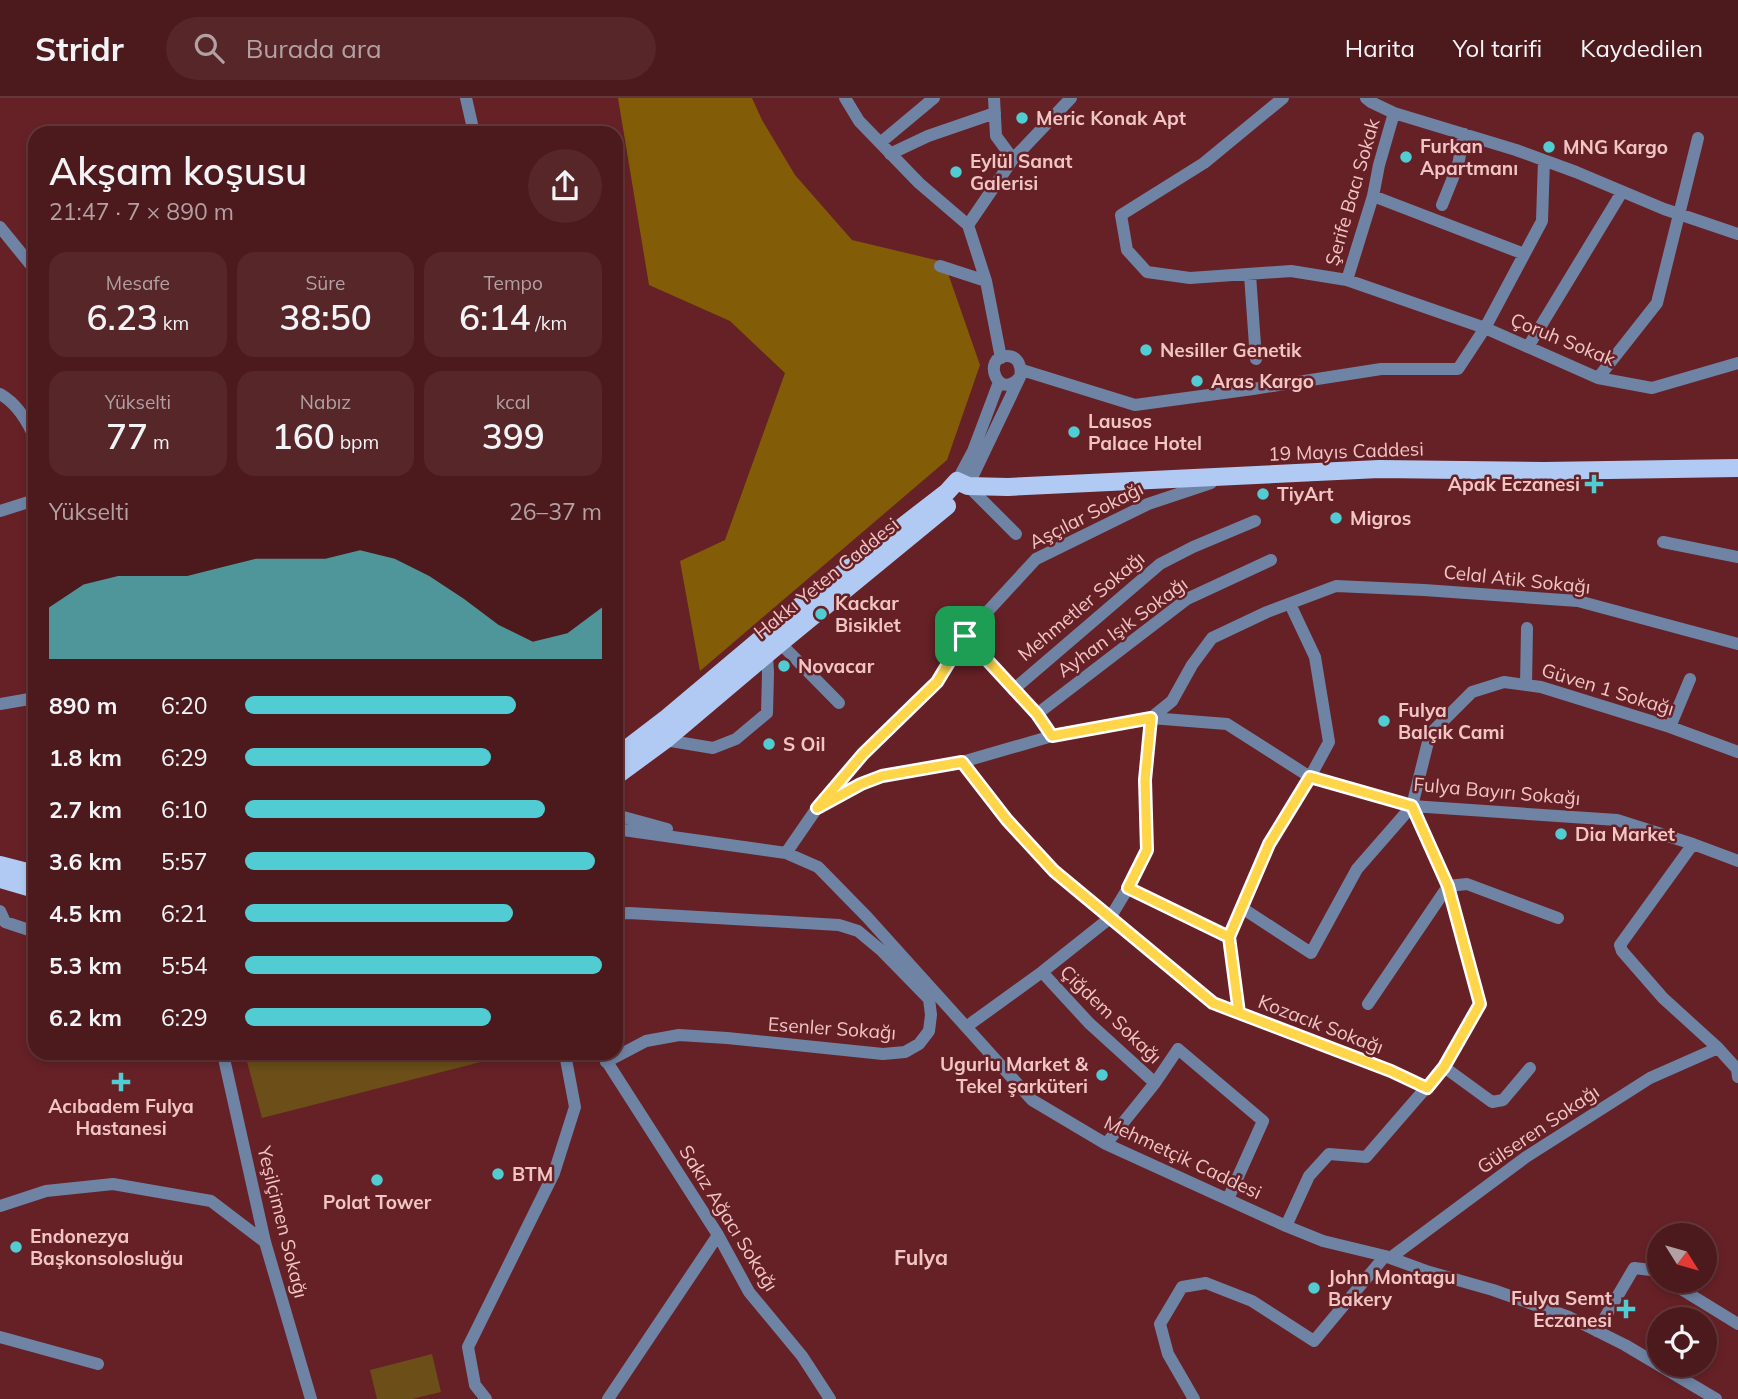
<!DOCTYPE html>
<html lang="tr">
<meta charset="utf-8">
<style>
body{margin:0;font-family:Mulish,sans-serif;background:#562629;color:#f1f3f6;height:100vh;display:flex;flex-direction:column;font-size:26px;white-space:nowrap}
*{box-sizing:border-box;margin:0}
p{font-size:23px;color:#b2a0a3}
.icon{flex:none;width:38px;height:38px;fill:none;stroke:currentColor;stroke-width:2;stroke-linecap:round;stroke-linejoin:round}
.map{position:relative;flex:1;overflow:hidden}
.drawer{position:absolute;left:28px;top:28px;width:595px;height:934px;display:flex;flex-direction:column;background:#4c191c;border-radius:21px;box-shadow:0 4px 10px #0003,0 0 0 2px #63383b}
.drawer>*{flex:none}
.needle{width:46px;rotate:127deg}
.tools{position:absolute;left:1647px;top:1125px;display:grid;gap:14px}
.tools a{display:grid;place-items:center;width:70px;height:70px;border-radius:50%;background:#4c191c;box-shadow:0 4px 10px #0003,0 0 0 2px #63383b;font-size:35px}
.pin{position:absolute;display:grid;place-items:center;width:60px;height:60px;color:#fff;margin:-30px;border-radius:14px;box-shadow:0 4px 10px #0006}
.round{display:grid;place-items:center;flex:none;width:74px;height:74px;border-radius:37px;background:#562629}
.head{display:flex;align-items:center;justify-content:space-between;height:119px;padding:0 21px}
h1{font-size:38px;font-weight:600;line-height:52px}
.metrics{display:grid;grid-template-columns:repeat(3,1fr);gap:10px;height:119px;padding:7px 21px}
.metrics div{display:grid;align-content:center;border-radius:18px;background:#562629;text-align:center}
.metrics b{font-size:35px;font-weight:600}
.metrics small{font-size:19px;font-weight:400}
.metrics p{font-size:19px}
.chart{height:196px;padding:14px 21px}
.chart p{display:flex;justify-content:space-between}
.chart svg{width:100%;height:126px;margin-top:7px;fill:#51ccd2;opacity:.7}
ul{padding:0 21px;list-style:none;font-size:23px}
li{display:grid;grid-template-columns:112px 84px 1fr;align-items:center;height:52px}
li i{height:18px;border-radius:9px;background:#51ccd2}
header{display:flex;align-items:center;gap:42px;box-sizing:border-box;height:98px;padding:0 35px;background:#4c191c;border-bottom:2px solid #63383b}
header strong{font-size:33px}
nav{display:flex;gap:38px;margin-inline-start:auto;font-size:24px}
.search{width:490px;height:63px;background:#562629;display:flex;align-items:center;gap:18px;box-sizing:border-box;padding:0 24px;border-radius:38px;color:#b2a0a3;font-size:26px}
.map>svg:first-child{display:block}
.green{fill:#6b4e18}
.forest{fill:#825c06}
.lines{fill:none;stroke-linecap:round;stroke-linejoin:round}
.minor{stroke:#6f84a5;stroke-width:12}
.major{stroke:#b0caf3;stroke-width:18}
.route-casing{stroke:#fff;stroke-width:14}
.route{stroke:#ffd54a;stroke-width:9}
.poi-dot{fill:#51ccd2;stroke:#662126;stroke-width:2.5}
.labels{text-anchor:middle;stroke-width:5;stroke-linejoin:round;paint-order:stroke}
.poi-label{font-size:19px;font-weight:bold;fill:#f0c5c4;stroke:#662126;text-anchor:start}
.street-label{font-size:19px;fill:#f0c5c4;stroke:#662126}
.neighbourhood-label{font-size:21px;font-weight:bold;fill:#f0c5c4;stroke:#662126}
</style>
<header>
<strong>Stridr</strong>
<div class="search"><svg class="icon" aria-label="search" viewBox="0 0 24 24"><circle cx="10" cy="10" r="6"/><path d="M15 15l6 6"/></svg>Burada ara</div>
<nav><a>Harita</a><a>Yol tarifi</a><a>Kaydedilen</a></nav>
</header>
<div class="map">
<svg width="1738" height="1301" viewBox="0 0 1738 1301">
<rect width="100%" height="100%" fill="#662126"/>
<path class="green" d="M 245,956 L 512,956 L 262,1020 Z
M 432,1256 L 441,1294 L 412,1301 L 377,1301 L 370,1272 Z"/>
<path class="forest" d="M 618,0 L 752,0 L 762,22 L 795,77 L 852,142 L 944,164 L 980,267 L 947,362 L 700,573 L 680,463 L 725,442 L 785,275 L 730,223 L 649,187 Z"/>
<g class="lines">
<path class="minor" d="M 466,0 L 474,35
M 845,0 L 859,23 L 919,85 L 968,127 L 986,183 L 1001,260
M 994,0 L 996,38 L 1013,61
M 1283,0 L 1204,65 L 1121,117 L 1127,152 L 1147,174 L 1190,180 L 1291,173 L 1347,182 L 1485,230 L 1598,280 L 1652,290 L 1738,265
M 1366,0 L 1371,4 L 1394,15 L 1516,52 L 1576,74 L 1664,111 L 1738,136
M 880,45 L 934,0
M 890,56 L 928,38 L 995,15
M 1373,98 L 1524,156
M 1442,107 L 1458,67 L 1464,36
M 968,127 L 1013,61 L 1071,0
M 0,129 L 35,172
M 940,168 L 986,183
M 1250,177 L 1256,261
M 1347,182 L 1373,98 L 1379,67 L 1394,15
M 1528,249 L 1622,94
M 1022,272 L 1135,307 L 1253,291 L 1381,271 L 1458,271 L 1485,230 L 1542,123 L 1544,62
M 1598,280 L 1657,205 L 1698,40
M 0,296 C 16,305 28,324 35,341
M 957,383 L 973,353 L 999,284
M 0,413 L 35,402
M 1016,436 L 968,388 L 1020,279 C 1022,270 1019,258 1007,258 C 981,258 998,305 1020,279
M 1663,444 L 1738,459
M 965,538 L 1037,616 L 1052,638
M 780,545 L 839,605
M 1526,587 L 1527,530
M 1013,592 L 1160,466 L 1193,449 L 1255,423
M 0,606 L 35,600
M 1037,616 L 1187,501 L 1271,462
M 1151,620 L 1172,603 L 1192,567 L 1212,540 L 1267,514 L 1336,488 L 1424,492 L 1578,503 L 1738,546
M 1670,629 L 1690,581
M 665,642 L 713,650 L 736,641 L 767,615 L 768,575 L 767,556
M 962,664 L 1007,722 L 1054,773 L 1213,905 L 1391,973 L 1427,990
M 817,710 L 861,686 L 882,678 L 962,664 L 1052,638 L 1151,620 L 1227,626 L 1310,679 L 1412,708 L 1617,722 L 1693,746 L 1738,763
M 616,717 L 667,731
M 616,731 L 786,755 L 818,769 L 867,819 L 1032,1002 L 1106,1046 L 1286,1128 L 1323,1143 L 1385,1158 L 1426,1173 L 1493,1192 L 1569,1219 L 1625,1247 L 1716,1301
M 1693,746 L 1620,847 L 1622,853 L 1663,900 L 1718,950 L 1737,971 L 1738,979
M 786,755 L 817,710 L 863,656 L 937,584 L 965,538 L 1036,461 L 1148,406 L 1211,385
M 1448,788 L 1467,786 L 1558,820
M 1128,790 L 1229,840
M 1242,810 L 1311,855 L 1357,771 L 1412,708 L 1430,636 L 1472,594 L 1504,584 L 1541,589 L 1670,629 L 1738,654
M 0,813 L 5,824 L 35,834
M 1042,874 L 1089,925 L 1155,985
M 1368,906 L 1448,788
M 1239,915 L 1229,840 L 1269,746 L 1310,679 L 1329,644 L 1315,559 L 1290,506
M 966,929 L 1042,874 L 1110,820 L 1128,790 L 1147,752 L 1145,682 L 1151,620
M 223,956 L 265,1144 L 311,1301
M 602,956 L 718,1137 L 749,1194 L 802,1258 L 830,1301
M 606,964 L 646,943 L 679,937 L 727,940 L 883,956 L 905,954 L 919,946 L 929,933 L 931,917 L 929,901 L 882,853 L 858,833 L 839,827 L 629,815 L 616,816
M 1444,969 L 1492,1004 L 1503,1002 L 1530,970
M 1106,1046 L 1155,985 L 1178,951 L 1263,1023 L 1228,1101
M 0,1108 L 46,1093 L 113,1086 L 211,1103 L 265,1144
M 1286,1128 L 1309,1078 L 1329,1056 L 1366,1059 L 1444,969 L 1480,906 L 1448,788 L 1412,708
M 1390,1160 L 1526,1059 L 1650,980 L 1718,950
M 1668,1183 L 1738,1226
M 1597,1233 L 1634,1170 L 1651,1172 L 1659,1177
M 0,1239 L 98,1266
M 486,1301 L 475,1287 L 468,1249 L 554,1075 L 575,1009 L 565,956
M 608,1301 L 718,1137
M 1194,1301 L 1168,1256 L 1160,1226 L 1182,1189 L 1206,1185 L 1252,1203 L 1314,1243 L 1385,1158"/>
<path class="major" d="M 616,659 L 667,620 L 800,508 L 947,394 L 957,383 L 968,388 L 1008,389 L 1379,371 L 1544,373 L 1738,370
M 616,678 L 665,642 L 780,545 L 947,408
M 0,767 L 35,776
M 0,781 L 35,791"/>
</g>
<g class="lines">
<g class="route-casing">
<path id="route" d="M 965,538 L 1037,616 L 1052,638 L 1151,620 L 1145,682 L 1147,752 L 1128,790 L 1229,839 L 1239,915 L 1391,973 L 1427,990 L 1444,969 L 1480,906 L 1448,788 L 1412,708 L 1310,679 L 1269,746 L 1229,839 L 1239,915 L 1213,905 L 1054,773 L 1007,722 L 962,664 L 882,678 L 861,686 L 817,710 L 863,656 L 937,584 L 965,538"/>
</g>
<use href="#route" class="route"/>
</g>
<g class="poi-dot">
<circle cx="1022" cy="20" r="7"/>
<circle cx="1549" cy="49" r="7"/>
<circle cx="1406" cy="59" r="7"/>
<circle cx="956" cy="74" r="7"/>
<circle cx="1146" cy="252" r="7"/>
<circle cx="1197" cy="283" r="7"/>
<circle cx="1074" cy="334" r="7"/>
<path d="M1590.5 375.5h7v7h7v7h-7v7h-7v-7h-7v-7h7z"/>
<circle cx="1263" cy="396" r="7"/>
<circle cx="1336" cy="420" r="7"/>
<circle cx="821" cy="516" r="7"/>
<circle cx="784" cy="568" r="7"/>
<circle cx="1384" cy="623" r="7"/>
<circle cx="769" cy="646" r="7"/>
<circle cx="1561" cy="736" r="7"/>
<circle cx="1102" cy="977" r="7"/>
<path d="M117.5 973.5h7v7h7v7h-7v7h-7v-7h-7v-7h7z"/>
<circle cx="498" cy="1076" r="7"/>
<circle cx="377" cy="1082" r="7"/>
<circle cx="16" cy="1149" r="7"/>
<circle cx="1314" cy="1190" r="7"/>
<path d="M1622.5 1200.5h7v7h7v7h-7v7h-7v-7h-7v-7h7z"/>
</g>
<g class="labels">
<g class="poi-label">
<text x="1036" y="27">Meric Konak Apt</text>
<text x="1420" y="55">Furkan<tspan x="1420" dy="22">Apartmanı</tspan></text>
<text x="1563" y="56">MNG Kargo</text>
<text x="970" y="70">Eylül Sanat<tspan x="970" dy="22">Galerisi</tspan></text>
<text x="1160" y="259">Nesiller Genetik</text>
<text x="1211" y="290">Aras Kargo</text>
<text x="1088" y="330">Lausos<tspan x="1088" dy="22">Palace Hotel</tspan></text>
<text x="1580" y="393" text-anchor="end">Apak Eczanesi</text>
<text x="1277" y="403">TiyArt</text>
<text x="1350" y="427">Migros</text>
<text x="835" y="512">Kackar<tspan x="835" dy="22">Bisiklet</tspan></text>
<text x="798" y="575">Novacar</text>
<text x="1398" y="619">Fulya<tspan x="1398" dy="22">Balçık Cami</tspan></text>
<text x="783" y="653">S Oil</text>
<text x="1575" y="743">Dia Market</text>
<text x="1088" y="973" text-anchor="end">Ugurlu Market &amp;<tspan x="1088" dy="22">Tekel şarküteri</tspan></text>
<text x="121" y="1015" text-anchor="middle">Acıbadem Fulya<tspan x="121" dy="22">Hastanesi</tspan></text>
<text x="512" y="1083">BTM</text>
<text x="377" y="1111" text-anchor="middle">Polat Tower</text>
<text x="30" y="1145">Endonezya<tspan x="30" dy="22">Başkonsolosluğu</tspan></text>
<text x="1328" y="1186">John Montagu<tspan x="1328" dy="22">Bakery</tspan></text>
<text x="1612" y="1207" text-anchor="end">Fulya Semt<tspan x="1612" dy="22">Eczanesi</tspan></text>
</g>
<g class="street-label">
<text transform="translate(1352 94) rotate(-74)" y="7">Şerife Bacı Sokak</text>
<text transform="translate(1563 241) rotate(22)" y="7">Çoruh Sokak</text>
<text transform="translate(1346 353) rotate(-2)" y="7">19 Mayıs Caddesi</text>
<text transform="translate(1086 417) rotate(-27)" y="7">Aşçılar Sokağı</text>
<text transform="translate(826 480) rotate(-39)" y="7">Hakkı Yeten Caddesi</text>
<text transform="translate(1517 481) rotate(6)" y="7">Celal Atik Sokağı</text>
<text transform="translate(1081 508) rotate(-40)" y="7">Mehmetler Sokağı</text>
<text transform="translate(1122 529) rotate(-36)" y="7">Ayhan Işık Sokağı</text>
<text transform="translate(1608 591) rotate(17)" y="7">Güven 1 Sokağı</text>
<text transform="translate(1497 693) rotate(5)" y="7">Fulya Bayırı Sokağı</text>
<text transform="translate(1111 916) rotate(44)" y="7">Çiğdem Sokağı</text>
<text transform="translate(1321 926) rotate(21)" y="7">Kozacık Sokağı</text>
<text transform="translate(832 930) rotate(4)" y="7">Esenler Sokağı</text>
<text transform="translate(1538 1031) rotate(-34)" y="7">Gülseren Sokağı</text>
<text transform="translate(1183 1059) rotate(25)" y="7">Mehmetçik Caddesi</text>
<text transform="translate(729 1120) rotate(58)" y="7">Sakız Ağacı Sokağı</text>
<text transform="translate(283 1124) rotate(76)" y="7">Yeşilçimen Sokağı</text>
</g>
<g class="neighbourhood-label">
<text x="921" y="1167">Fulya</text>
</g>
</g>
</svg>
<div class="tools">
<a><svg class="needle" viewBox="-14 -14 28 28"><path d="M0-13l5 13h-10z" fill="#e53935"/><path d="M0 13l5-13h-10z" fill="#b2a0a3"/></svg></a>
<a><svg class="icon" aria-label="locate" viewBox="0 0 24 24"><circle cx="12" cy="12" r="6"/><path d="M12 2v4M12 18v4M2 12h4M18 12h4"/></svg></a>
</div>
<div class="pin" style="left:965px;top:538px;background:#1e9e55"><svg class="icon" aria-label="arrive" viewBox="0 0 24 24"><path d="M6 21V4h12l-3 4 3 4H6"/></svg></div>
<section class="drawer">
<div class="head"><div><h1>Akşam koşusu</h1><p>21:47 · 7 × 890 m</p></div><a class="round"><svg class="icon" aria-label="share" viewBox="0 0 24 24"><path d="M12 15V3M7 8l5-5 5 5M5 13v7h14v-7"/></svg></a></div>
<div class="metrics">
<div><p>Mesafe</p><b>6.23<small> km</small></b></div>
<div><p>Süre</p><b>38:50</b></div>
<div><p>Tempo</p><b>6:14<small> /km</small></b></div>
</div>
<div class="metrics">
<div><p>Yükselti</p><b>77<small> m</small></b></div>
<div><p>Nabız</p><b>160<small> bpm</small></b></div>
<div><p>kcal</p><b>399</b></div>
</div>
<div class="chart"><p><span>Yükselti</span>26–37 m</p>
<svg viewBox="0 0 160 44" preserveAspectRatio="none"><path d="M0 44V26L10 18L20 15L30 15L40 15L50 12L60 9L70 9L80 9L90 6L100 9L110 15L120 23L130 32L140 38L150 35L160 26V44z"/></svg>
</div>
<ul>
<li><b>890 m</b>6:20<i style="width:76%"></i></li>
<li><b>1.8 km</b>6:29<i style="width:69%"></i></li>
<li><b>2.7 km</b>6:10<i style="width:84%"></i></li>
<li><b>3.6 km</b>5:57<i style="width:98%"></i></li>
<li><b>4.5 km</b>6:21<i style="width:75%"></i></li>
<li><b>5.3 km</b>5:54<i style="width:100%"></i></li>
<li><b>6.2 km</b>6:29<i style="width:69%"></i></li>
</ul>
</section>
</div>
